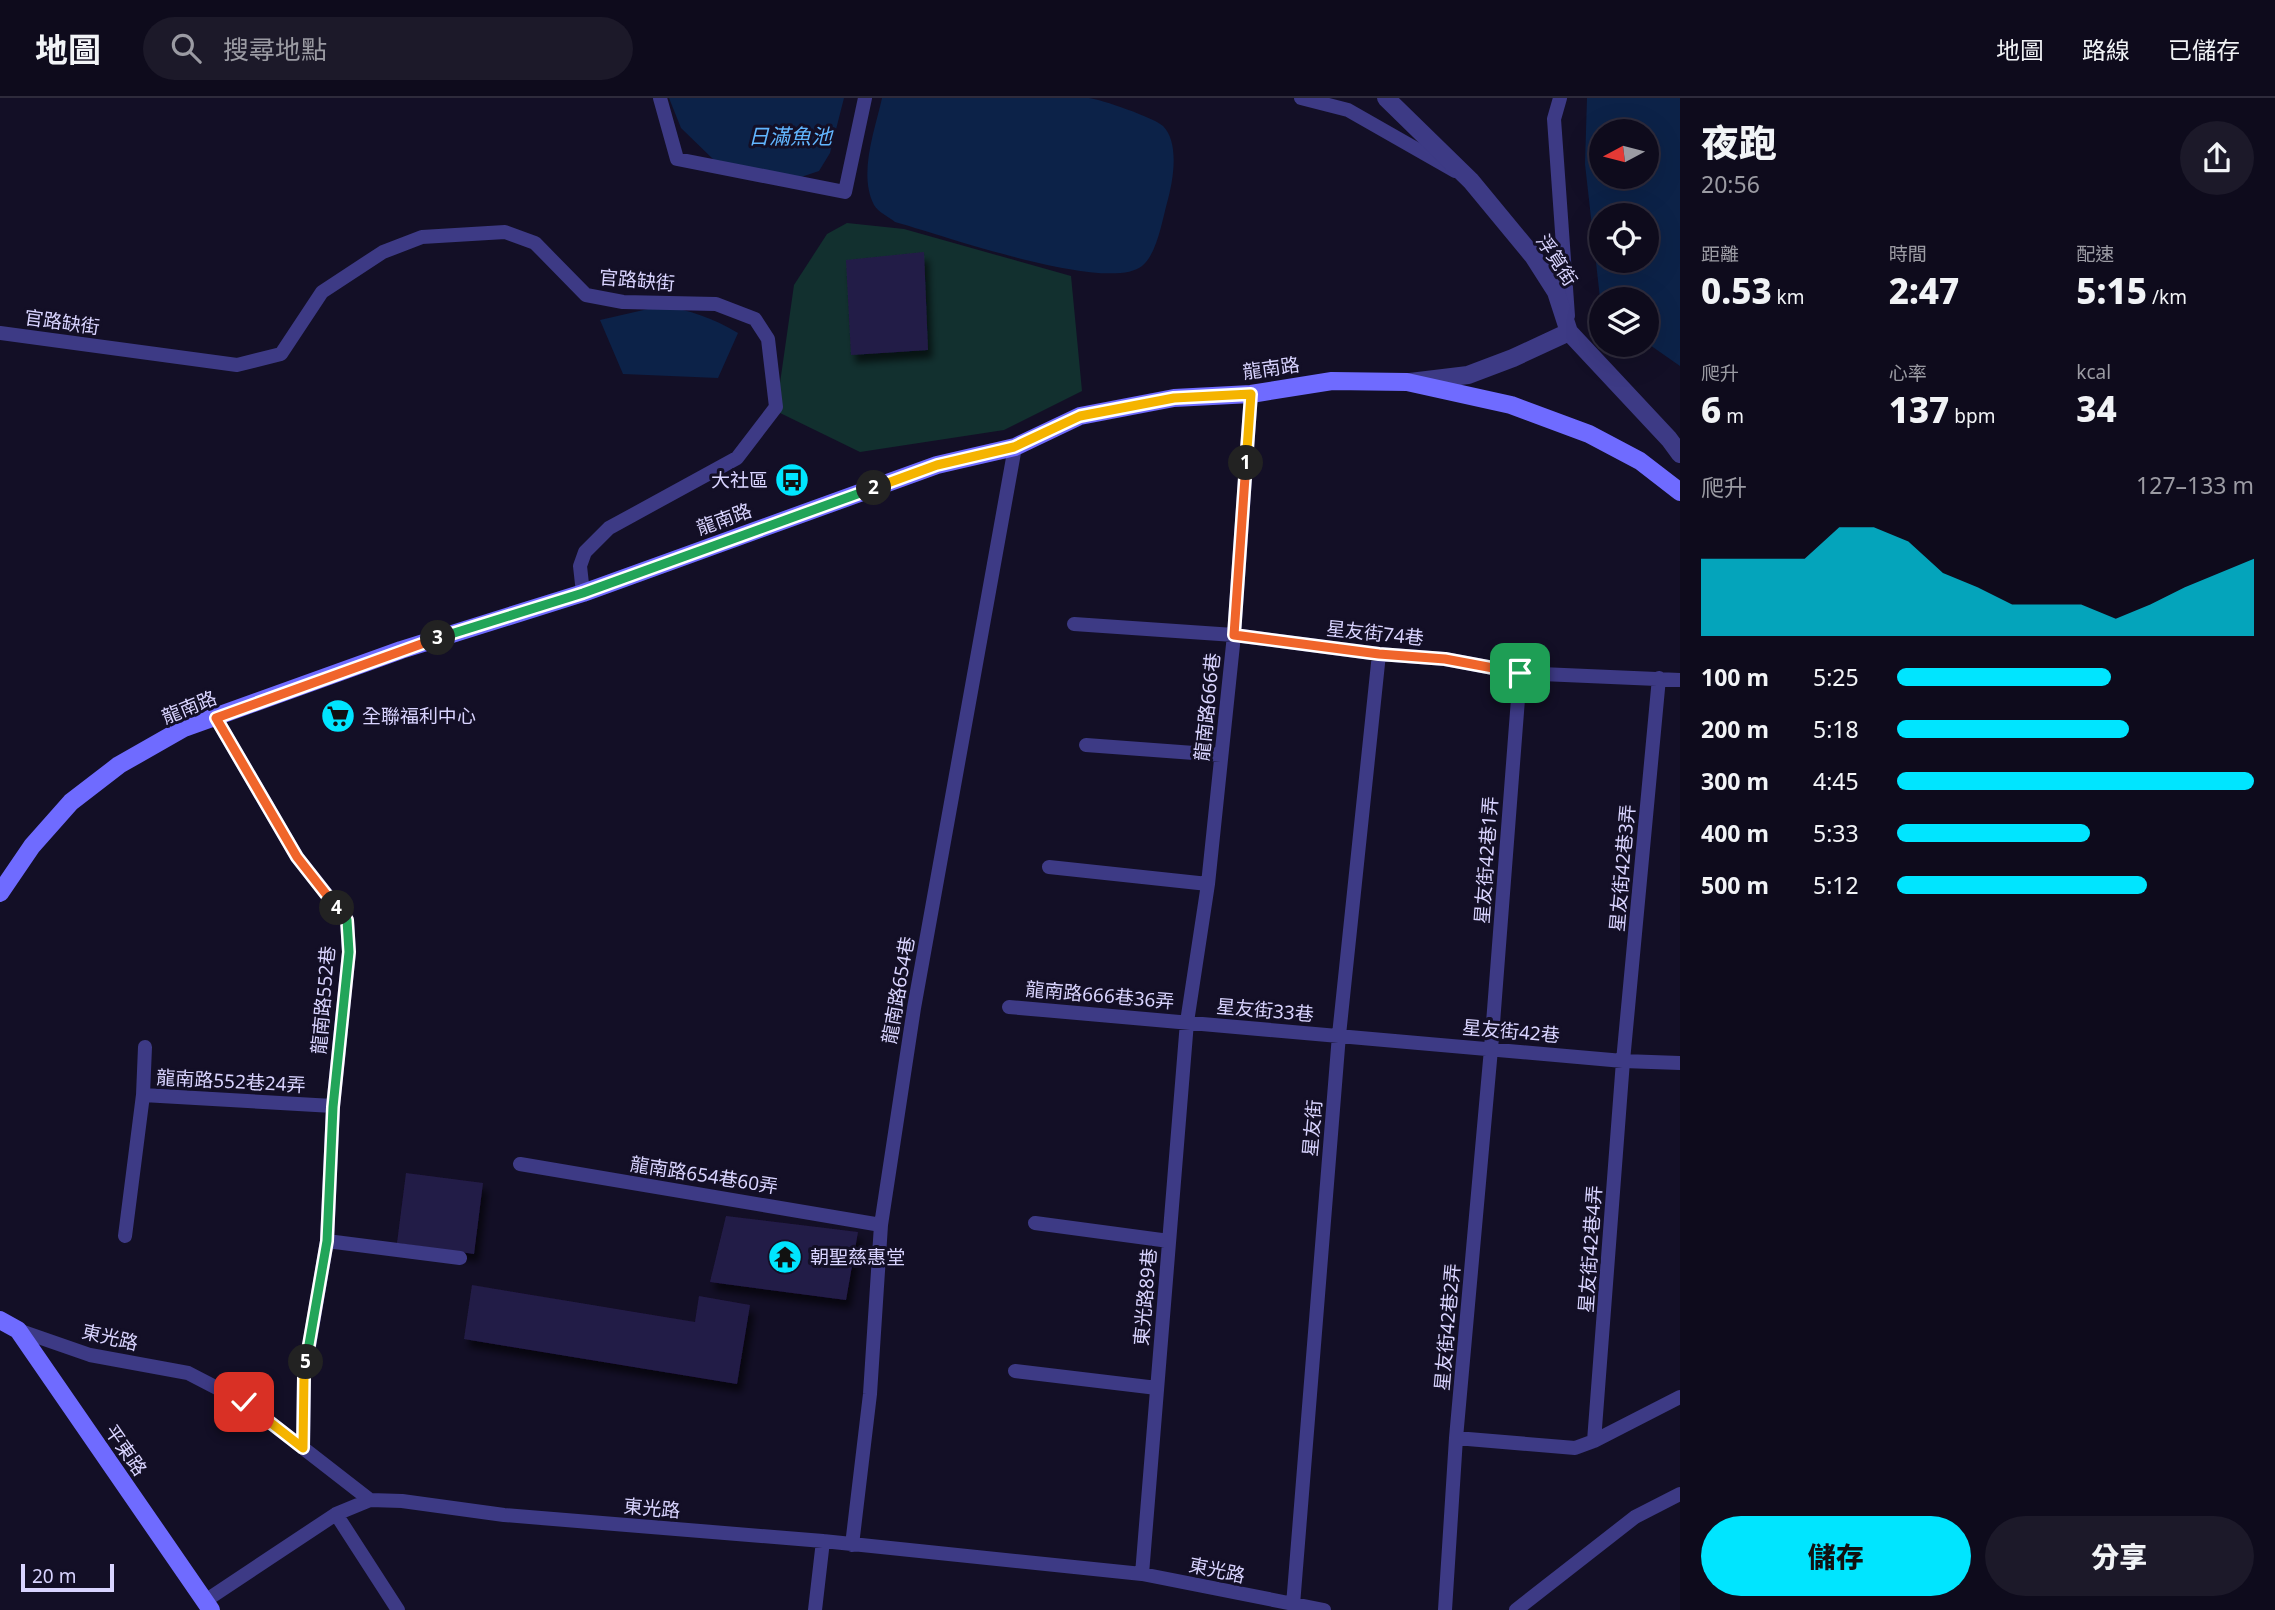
<!DOCTYPE html>
<html lang="zh-TW">
<meta charset="utf-8">
<style>
body{margin:0;font-family:"Noto Sans","Noto Sans TC",sans-serif;background:#1c1929;color:#f1f3f6;height:100vh;display:flex;flex-direction:column;font-size:26px;white-space:nowrap}
*{box-sizing:border-box;margin:0}
p{font-size:23px;color:#9b9ba3}
.icon{flex:none;width:38px;height:38px;fill:none;stroke:currentColor;stroke-width:2;stroke-linecap:round;stroke-linejoin:round}
.map{position:relative;flex:1;overflow:hidden}
.panel{display:flex;flex-direction:column;background:#0e0b1c;width:595px}
.panel>*{flex:none}
.needle{width:46px;rotate:263deg}
.controls{position:absolute;left:1589px;top:21px;display:grid;gap:14px}
.controls a{display:grid;place-items:center;width:70px;height:70px;border-radius:50%;background:#0e0b1c;box-shadow:0 7px 28px #0002,0 0 0 2px #2e2b3b;font-size:35px}
.scale{position:absolute;left:21px;bottom:18px;width:93px;box-sizing:border-box;padding-left:7px;border:4px solid #d9d4ff;border-top:0;font-size:19px;line-height:24px;white-space:nowrap;color:#d9d4ff;-webkit-text-stroke:5px #130f26;paint-order:stroke}
.pin{position:absolute;display:grid;place-items:center;width:60px;height:60px;color:#fff;margin:-30px;border-radius:14px;box-shadow:0 4px 10px #0006}
.km{position:absolute;width:35px;height:35px;margin:-18px;border-radius:50%;background:#222;color:#fff;font-size:19px;line-height:35px;text-align:center}
.round{display:grid;place-items:center;flex:none;width:74px;height:74px;border-radius:37px;background:#1c1929}
.head{display:flex;align-items:center;justify-content:space-between;height:119px;padding:0 21px}
h1{font-size:38px;font-weight:800;line-height:52px}
.stats{display:grid;grid-template-columns:repeat(3,1fr);gap:10px;height:119px;padding:7px 21px}
.stats div{display:grid;align-content:center}
.stats b{font-size:35px;font-weight:800}
.stats small{font-size:19px;font-weight:400}
.stats p{font-size:19px}
.chart{height:196px;padding:14px 21px}
.chart p{display:flex;justify-content:space-between}
.chart svg{width:100%;height:126px;margin-top:7px;fill:#00e5ff;opacity:.7}
.button{display:flex;gap:14px;margin-top:auto;padding:14px 21px}
.button a{flex:1;height:80px;border-radius:42px;background:#00e5ff;color:#111;font-size:28px;font-weight:800;line-height:80px;text-align:center}
.button a+a{background:#1c1929;color:#f1f3f6}
ul{padding:0 21px;list-style:none;font-size:23px}
li{display:grid;grid-template-columns:112px 84px 1fr;align-items:center;height:52px}
li i{height:18px;border-radius:9px;background:#00e5ff}
header{display:flex;align-items:center;gap:42px;box-sizing:border-box;height:98px;padding:0 35px;background:#0e0b1c;border-bottom:2px solid #2e2b3b}
header strong{font-size:33px}
nav{display:flex;gap:38px;margin-inline-start:auto;font-size:24px}
.search{width:490px;height:63px;background:#1c1929;display:flex;align-items:center;gap:18px;box-sizing:border-box;padding:0 24px;border-radius:38px;color:#9b9ba3;font-size:26px}
main{display:flex;flex:1;min-height:0}
.map>svg:first-child{display:block}
.green{fill:#12302f}
.water{fill:#0c2248;fill-rule:evenodd}
.building{fill:#241b47;filter:url(#shadow)}
.lines{fill:none;stroke-linecap:round;stroke-linejoin:round}
.lane{stroke:#3d3a85;stroke-width:14}
.street{stroke:#3d3a85;stroke-width:18}
.secondary{stroke:#6f6bff;stroke-width:18}
.split-1-casing{stroke:#fff;stroke-width:14}
.split-2-casing{stroke:#fff;stroke-width:14}
.split-3-casing{stroke:#fff;stroke-width:14}
.split-4-casing{stroke:#fff;stroke-width:14}
.split-5-casing{stroke:#fff;stroke-width:14}
.split-6-casing{stroke:#fff;stroke-width:14}
.split-1{stroke:#f0652b;stroke-width:9}
.split-2{stroke:#f5b400;stroke-width:9}
.split-3{stroke:#22a559;stroke-width:9}
.split-4{stroke:#f0652b;stroke-width:9}
.split-5{stroke:#22a559;stroke-width:9}
.split-6{stroke:#f5b400;stroke-width:9}
.labels{text-anchor:middle;stroke-width:6;stroke-linejoin:round;paint-order:stroke}
.street-label{font-size:19px;fill:#d9d4ff;stroke:#130f26}
.poi-label{font-size:19px;fill:#d9d4ff;stroke:#130f26;text-anchor:start}
.water-label{font-size:21px;font-style:italic;fill:#62b6ff;stroke:#130f26}
</style>
<header>
<strong>地圖</strong>
<div class="search"><svg class="icon" aria-label="search" viewBox="0 0 24 24"><circle cx="10" cy="10" r="6"/><path d="M15 15l6 6"/></svg>搜尋地點</div>
<nav><a>地圖</a><a>路線</a><a>已儲存</a></nav>
</header>
<main>
<div class="map">
<svg width="1680" height="1512" viewBox="0 0 1680 1512">
<defs>
<filter id="shadow"><feDropShadow dx="4.5" dy="8" stdDeviation="3.5" flood-color="#0009"/></filter>
</defs>
<rect width="100%" height="100%" fill="#130f26"/>
<path class="green" d="M 847,125 L 904,131 L 1071,178 L 1082,293 L 1004,332 L 860,354 L 776,313 L 794,187 L 827,136 Z"/>
<path class="water" d="M 669,0 L 844,0 L 830,55 L 819,73 L 798,80 L 715,63 L 681,30 Z
M 882,0 C 928,0 974,0 1020,0 C 1042,0 1066,0 1089,0 C 1100,1 1155,20 1163,28 C 1180,45 1173,84 1167,105 C 1162,123 1157,156 1142,168 C 1108,196 939,136 895,124 C 889,119 878,114 874,107 C 858,76 875,32 882,0 Z
M 1587,0 L 1680,0 L 1680,268 L 1647,245 L 1647,201 L 1601,201 L 1601,209 L 1585,66 ZM 1647,33 L 1647,79 L 1601,79 L 1601,33 ZM 1647,117 L 1647,163 L 1601,163 L 1601,117 Z
M 661,208 C 690,212 713,220 738,235 L 718,280 L 623,276 L 600,222 Z"/>
<path class="building" d="M 924,154 L 928,252 L 851,257 L 846,162 Z
M 406,1075 L 483,1085 L 474,1156 L 397,1145 Z
M 726,1118 L 858,1134 L 846,1202 L 710,1184 Z
M 472,1187 L 695,1224 L 699,1198 L 750,1207 L 737,1286 L 464,1241 Z"/>
<g class="lines">
<path class="lane" d="M 660,0 L 677,61 L 845,94 L 865,0
M 1301,0 L 1348,12 L 1455,73
M 1560,0 L 1554,21 L 1568,218
M 0,235 L 237,267 L 281,256 L 322,194 L 383,154 L 422,139 L 505,134 L 535,145 L 586,197 L 623,204 L 716,206 L 755,221 L 768,241 L 776,309 L 737,360 L 609,430 L 585,454 L 580,468 L 583,495
M 1074,526 L 1234,537 L 1379,556 L 1445,561 L 1520,575 L 1680,582
M 216,620 L 297,759 L 347,822 L 349,854 L 333,1008 L 327,1143 L 304,1278 L 303,1350
M 1086,647 L 1221,657
M 1049,769 L 1208,786
M 1009,909 L 1623,963 L 1680,965
M 143,997 L 145,949
M 520,1066 L 881,1127
M 1035,1125 L 1169,1143
M 125,1138 L 143,997 L 333,1008
M 327,1143 L 460,1160
M 18,1232 L 90,1257 L 188,1275 L 244,1304 L 370,1402 L 402,1403 L 504,1417 L 823,1443 L 1142,1476 L 1324,1512
M 1015,1273 L 1157,1290
M 1456,1340 L 1575,1350 L 1594,1343 L 1680,1299
M 1594,1343 L 1623,963 L 1659,580
M 336,1416 L 398,1512
M 852,1447 L 870,1296 L 881,1127 L 914,910 L 1015,349
M 1142,1476 L 1187,924 L 1208,786 L 1234,537 L 1251,296
M 205,1503 L 336,1416 L 370,1402
M 1293,1507 L 1339,937 L 1379,556
M 815,1512 L 823,1443
M 1445,1512 L 1456,1340 L 1491,951 L 1520,575
M 1516,1512 L 1635,1419 L 1680,1396"/>
<path class="street" d="M 1386,0 L 1471,83 L 1533,158 L 1556,194 L 1569,234 L 1669,341 L 1680,356
M 1410,284 L 1468,277 L 1513,260 L 1569,234"/>
<path class="secondary" d="M 0,795 L 32,748 L 71,704 L 119,667 L 184,630 L 401,552 L 583,495 L 937,367 L 1015,349 L 1080,318 L 1174,300 L 1251,296 L 1332,283 L 1407,284 L 1511,307 L 1589,336 L 1640,363 L 1680,394
M 0,1222 L 18,1232 L 211,1512"/>
</g>
<g class="lines">
<g class="split-1-casing">
<path id="split-1" d="M 1246,365 L 1234,537 L 1379,556 L 1445,561 L 1520,575"/>
</g>
<g class="split-2-casing">
<path id="split-2" d="M 874,390 L 937,367 L 1014,349 L 1080,318 L 1174,300 L 1251,296 L 1246,365"/>
</g>
<g class="split-3-casing">
<path id="split-3" d="M 438,540 L 583,495 L 874,390"/>
</g>
<g class="split-4-casing">
<path id="split-4" d="M 337,810 L 297,759 L 216,620 L 438,540"/>
</g>
<g class="split-5-casing">
<path id="split-5" d="M 306,1264 L 327,1143 L 333,1009 L 349,854 L 347,822 L 337,810"/>
</g>
<g class="split-6-casing">
<path id="split-6" d="M 244,1304 L 303,1350 L 304,1278 L 306,1264"/>
</g>
<use href="#split-1" class="split-1"/>
<use href="#split-2" class="split-2"/>
<use href="#split-3" class="split-3"/>
<use href="#split-4" class="split-4"/>
<use href="#split-5" class="split-5"/>
<use href="#split-6" class="split-6"/>
</g>
<defs>
<g id="bus-disc" transform="scale(1.75)"><circle r="9.5" fill="#00e5ff" stroke="#130f26"/><path d="M-5-6H5V4H4V6H2V4H-2V6H-4V4H-5ZM-3.5-4V0h7V-4ZM-3.5 1.2v1.5H-2V1.2ZM2 1.2v1.5H3.5V1.2Z" fill="#111"/></g>
<g id="supermarket-disc" transform="scale(1.75)"><circle r="9.5" fill="#00e5ff" stroke="#130f26"/><path d="M-6-5.5h2.5l.6 2H6L4.5 2H-2.5L-4.4-4H-6ZM-1.5 3.2a1.3 1.3 0 1 0 .1 0ZM3 3.2a1.3 1.3 0 1 0 .1 0Z" fill="#111"/></g>
<g id="temple-disc" transform="scale(1.75)"><circle r="9.5" fill="#00e5ff" stroke="#130f26"/><path d="M0-6L5-2H3V0L6.5 2.5H4V6H1.5V3h-3V6H-4V2.5H-6.5L-3 0V-2H-5Z" fill="#111"/></g>
</defs>
<g fill-rule="evenodd">
<use href="#bus-disc" x="792" y="382"/>
<use href="#supermarket-disc" x="338" y="618"/>
<use href="#temple-disc" x="785" y="1159"/>
</g>
<g class="labels">
<g class="street-label">
<text transform="translate(1557 162) rotate(57)" y="7">浮筧街</text>
<text transform="translate(637 182) rotate(5)" y="7">官路缺街</text>
<text transform="translate(62 224) rotate(8)" y="7">官路缺街</text>
<text transform="translate(1271 270) rotate(-8)" y="7">龍南路</text>
<text transform="translate(724 421) rotate(-20)" y="7">龍南路</text>
<text transform="translate(1375 535) rotate(6)" y="7">星友街74巷</text>
<text transform="translate(189 609) rotate(-22)" y="7">龍南路</text>
<text transform="translate(1207 609) rotate(-84)" y="7">龍南路666巷</text>
<text transform="translate(1486 762) rotate(-86)" y="7">星友街42巷1弄</text>
<text transform="translate(1622 770) rotate(-85)" y="7">星友街42巷3弄</text>
<text transform="translate(898 892) rotate(-80)" y="7">龍南路654巷</text>
<text transform="translate(1100 897) rotate(5)" y="7">龍南路666巷36弄</text>
<text transform="translate(323 902) rotate(-85)" y="7">龍南路552巷</text>
<text transform="translate(1265 912) rotate(5)" y="7">星友街33巷</text>
<text transform="translate(1511 933) rotate(5)" y="7">星友街42巷</text>
<text transform="translate(231 983) rotate(3)" y="7">龍南路552巷24弄</text>
<text transform="translate(1312 1030) rotate(-85)" y="7">星友街</text>
<text transform="translate(704 1077) rotate(9)" y="7">龍南路654巷60弄</text>
<text transform="translate(1590 1151) rotate(-86)" y="7">星友街42巷4弄</text>
<text transform="translate(1145 1199) rotate(-85)" y="7">東光路89巷</text>
<text transform="translate(1447 1229) rotate(-85)" y="7">星友街42巷2弄</text>
<text transform="translate(110 1239) rotate(13)" y="7">東光路</text>
<text transform="translate(126 1352) rotate(55)" y="7">平東路</text>
<text transform="translate(652 1410) rotate(5)" y="7">東光路</text>
<text transform="translate(1217 1472) rotate(12)" y="7">東光路</text>
</g>
<g class="poi-label">
<text x="768" y="389" text-anchor="end">大社區</text>
<text x="362" y="625">全聯福利中心</text>
<text x="810" y="1166">朝聖慈惠堂</text>
</g>
<g class="water-label">
<text x="790" y="46">日滿魚池</text>
</g>
</g>
</svg>
<div class="controls">
<a><svg class="needle" viewBox="-14 -14 28 28"><path d="M0-13l5 13h-10z" fill="#e53935"/><path d="M0 13l5-13h-10z" fill="#9b9ba3"/></svg></a>
<a><svg class="icon" aria-label="locate" viewBox="0 0 24 24"><circle cx="12" cy="12" r="6"/><path d="M12 2v4M12 18v4M2 12h4M18 12h4"/></svg></a>
<a><svg class="icon" aria-label="layers" viewBox="0 0 24 24"><path d="M12 4l9 5-9 5-9-5zM3 14l9 5 9-5"/></svg></a>
</div>
<div class="scale">20 m</div>
<div class="pin" style="left:1520px;top:575px;background:#1e9e55"><svg class="icon" aria-label="arrive" viewBox="0 0 24 24"><path d="M6 21V4h12l-3 4 3 4H6"/></svg></div>
<div class="pin" style="left:244px;top:1304px;background:#d93025"><svg class="icon" aria-label="check" viewBox="0 0 24 24"><path d="M5 12l5 5 9-10"/></svg></div>
<b class="km" style="left:1246px;top:365px">1</b>
<b class="km" style="left:874px;top:390px">2</b>
<b class="km" style="left:438px;top:540px">3</b>
<b class="km" style="left:337px;top:810px">4</b>
<b class="km" style="left:306px;top:1264px">5</b>
</div>
<section class="panel">
<div class="head"><div><h1>夜跑</h1><p>20:56</p></div><a class="round"><svg class="icon" aria-label="share" viewBox="0 0 24 24"><path d="M12 15V3M7 8l5-5 5 5M5 13v7h14v-7"/></svg></a></div>
<div class="stats">
<div><p>距離</p><b>0.53<small> km</small></b></div>
<div><p>時間</p><b>2:47</b></div>
<div><p>配速</p><b>5:15<small> /km</small></b></div>
</div>
<div class="stats">
<div><p>爬升</p><b>6<small> m</small></b></div>
<div><p>心率</p><b>137<small> bpm</small></b></div>
<div><p>kcal</p><b>34</b></div>
</div>
<div class="chart"><p><span>爬升</span>127–133 m</p>
<svg viewBox="0 0 160 44" preserveAspectRatio="none"><path d="M0 44V17L10 17L20 17L30 17L40 6L50 6L60 11L70 22L80 27L90 33L100 33L110 33L120 38L130 33L140 27L150 22L160 17V44z"/></svg>
</div>
<ul>
<li><b>100 m</b>5:25<i style="width:60%"></i></li>
<li><b>200 m</b>5:18<i style="width:65%"></i></li>
<li><b>300 m</b>4:45<i style="width:100%"></i></li>
<li><b>400 m</b>5:33<i style="width:54%"></i></li>
<li><b>500 m</b>5:12<i style="width:70%"></i></li>
</ul>
<div class="button"><a>儲存</a><a>分享</a></div>
</section>
</main>
